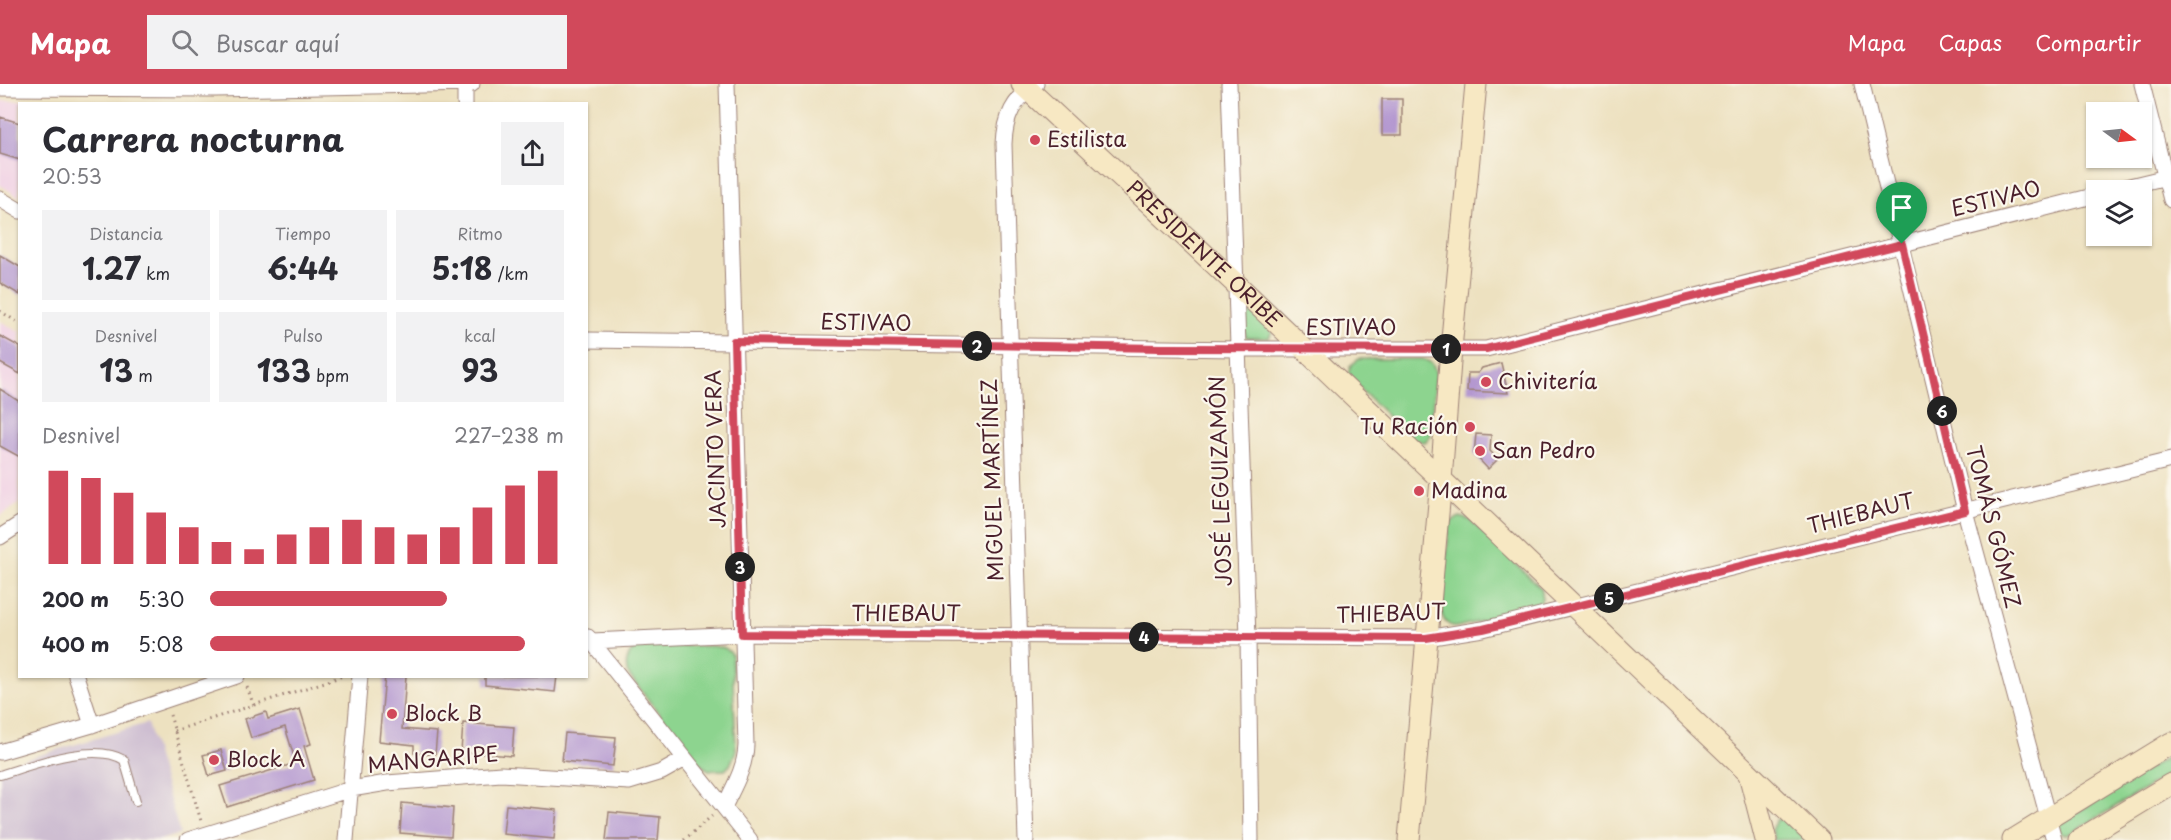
<!DOCTYPE html>
<html lang="es">
<meta charset="utf-8">
<style>
body{margin:0;font-family:"Playpen Sans",sans-serif;background:#f2f2f3;color:#2b2b33;height:100vh;display:flex;flex-direction:column;font-size:22px;white-space:nowrap}
*{box-sizing:border-box;margin:0}
p{font-size:20px;color:#7c7c81}
.icon{flex:none;width:33px;height:33px;fill:none;stroke:currentColor;stroke-width:2;stroke-linecap:round;stroke-linejoin:round}
.map{position:relative;flex:1;overflow:hidden}
.details{position:absolute;left:18px;top:18px;width:570px;height:576px;display:flex;flex-direction:column;background:#fff;border-radius:0px;box-shadow:0 2px 4px #0004}
.details>*{flex:none}
.needle{width:39px;rotate:105deg}
.tools{position:absolute;left:2086px;top:18px;display:grid;gap:12px}
.tools a{display:grid;place-items:center;width:66px;height:66px;border-radius:0px;background:#fff;box-shadow:0 2px 4px #0004;font-size:30px}
.pin{position:absolute;display:grid;place-items:center;width:51px;height:51px;color:#fff;margin:-62px -26px;border-radius:50% 50% 50% 0;rotate:-45deg;box-shadow:0 0 6px #0007}
.pin .icon{rotate:45deg}
.km{position:absolute;width:30px;height:30px;margin:-15px;border-radius:50%;background:#222;color:#fff;font-size:16px;line-height:30px;text-align:center}
.round{display:grid;place-items:center;flex:none;width:63px;height:63px;border-radius:0px;background:#f2f2f3}
.headline{display:flex;align-items:center;justify-content:space-between;height:102px;padding:0 24px}
h1{font-size:33px;font-weight:700;line-height:45px}
.metrics{display:grid;grid-template-columns:repeat(3,1fr);gap:9px;height:102px;padding:6px 24px}
.metrics div{display:grid;align-content:center;border-radius:0px;background:#f2f2f3;text-align:center}
.metrics b{font-size:30px;font-weight:700}
.metrics small{font-size:16px;font-weight:400}
.metrics p{font-size:16px}
.chart{height:168px;padding:12px 24px}
.chart p{display:flex;justify-content:space-between}
.chart svg{width:100%;height:108px;margin-top:6px;stroke:#d1495b;stroke-width:6}
ul{padding:0 24px;list-style:none;font-size:20px}
li{display:grid;grid-template-columns:96px 72px 1fr;align-items:center;height:45px}
li i{height:15px;border-radius:8px;background:#d1495b}
header{display:flex;align-items:center;gap:36px;box-sizing:border-box;height:84px;padding:0 30px;background:#d1495b;color:#fff}
header strong{font-size:28px}
nav{display:flex;gap:33px;margin-inline-start:auto;font-size:21px}
.search{width:420px;height:54px;background:#f2f2f3;display:flex;align-items:center;gap:15px;box-sizing:border-box;padding:0 21px;border-radius:0px;color:#7c7c81;font-size:22px}
.map>svg:first-child{display:block}
.built{fill:#f0d0e4}
.industrial{fill:#cebed1}
.green{fill:#8dd48f;stroke:#6c7a5d;stroke-width:1.5}
.building{fill:#b498d0}
.lines{fill:none;stroke-linecap:round;stroke-linejoin:round}
.lane-casing{stroke:#9c8076;stroke-width:10}
.street-casing{stroke:#9c8076;stroke-width:17}
.secondary-casing{stroke:#9c8076;stroke-width:23}
.path{stroke:#9c8076;stroke-width:3;stroke-dasharray:1.5 4.5;stroke-linecap:butt}
.lane{stroke:#fff;stroke-width:8}
.street{stroke:#fff;stroke-width:15}
.secondary{stroke:#f7e8c3;stroke-width:21}
.route-casing{stroke:#fff;stroke-width:12}
.route{stroke:#d1495b;stroke-width:8}
.poi-dot{fill:#d1495b;stroke:#fbf7ec;stroke-width:2}
.labels{text-anchor:middle;stroke-width:4.5;stroke-linejoin:round;paint-order:stroke}
.poi-label{font-size:21px;fill:#4a1f2b;stroke:#fbf7ec;text-anchor:start}
.street-label{font-size:21px;fill:#4a1f2b;stroke:#fbf7ec}
</style>
<header>
<strong>Mapa</strong>
<div class="search"><svg class="icon" aria-label="search" viewBox="0 0 24 24"><circle cx="10" cy="10" r="6"/><path d="M15 15l6 6"/></svg>Buscar aquí</div>
<nav><a>Mapa</a><a>Capas</a><a>Compartir</a></nav>
</header>
<div class="map">
<svg width="2171" height="756" viewBox="0 0 2171 756">
<rect width="100%" height="100%" fill="#fbf7ec"/>
<filter id="ink" filterUnits="userSpaceOnUse"><feTurbulence type="fractalNoise" baseFrequency=".0167" numOctaves="2"/><feDisplacementMap in="SourceGraphic" scale="12" xChannelSelector="R" yChannelSelector="G"/><feConvolveMatrix kernelMatrix="1 2 1 2 8 2 1 2 1" color-interpolation-filters="sRGB"/></filter>
<filter id="wash" filterUnits="userSpaceOnUse"><feTurbulence type="fractalNoise" baseFrequency=".008" numOctaves="4" result="noise"/><feDisplacementMap in="SourceGraphic" scale="24" xChannelSelector="R" yChannelSelector="G"/><feGaussianBlur stdDeviation="1.35" result="paint"/><feColorMatrix in="noise" values="0 0 0 0 0 0 0 0 0 0 0 0 0 0 0 0 0 1.4 0 .05"/><feComposite in="paint" operator="in"/></filter>
<g filter="url(#wash)">
<rect width="100%" height="100%" fill="#ede1c0"/>
<path class="built" d="M 0,17 L 35,17 L 35,19 L 20,20 L 19,113 L 0,101 Z
M 0,237 L 20,248 L 19,420 L 0,432 Z"/>
<path class="industrial" d="M 147,639 L 180,750 L 160,756 L 0,756 L 0,683 Z"/>
<path class="green" d="M 1247,226 L 1251,227 L 1272,247 L 1269,254 L 1248,254 L 1245,252 L 1243,229 Z
M 1359,275 L 1423,275 L 1432,279 L 1436,289 L 1431,351 L 1425,358 L 1417,357 L 1409,353 L 1348,293 L 1350,282 Z
M 1460,433 L 1470,436 L 1541,504 C 1544,512 1542,518 1536,523 L 1457,543 C 1449,542 1444,539 1442,530 L 1449,444 L 1452,437 Z
M 638,562 L 712,562 L 725,564 L 732,570 L 736,667 L 730,681 L 725,686 L 709,686 L 698,679 L 628,590 C 624,579 628,568 638,562 Z
M 2171,671 L 2171,689 L 2070,750 L 2065,751 L 2059,748 L 2059,739 Z
M 1782,734 L 1809,756 L 1774,756 L 1772,744 L 1776,736 Z"/>
<g id="blocks">
<path class="building" d="M 1382,15 L 1402,15 L 1402,51 L 1382,51 Z
M 0,33 L 20,39 L 20,76 L 0,70 Z
M 0,171 L 20,183 L 20,211 L 0,199 Z
M 0,252 L 20,263 L 20,290 L 0,279 Z
M 1501,279 L 1508,309 L 1467,307 L 1468,289 L 1478,289 L 1482,284 Z
M 0,305 L 20,318 L 20,373 L 0,362 Z
M 1476,350 L 1491,351 L 1490,367 L 1498,375 L 1488,385 L 1474,370 Z
M 385,592 L 406,592 L 402,645 L 437,648 L 435,671 L 414,669 L 414,661 L 379,657 Z
M 485,592 L 557,592 L 555,608 L 485,601 Z
M 300,625 L 311,660 L 304,662 L 314,696 L 227,723 L 220,702 L 296,679 L 285,643 L 251,654 L 245,635 L 266,628 L 268,635 Z
M 463,639 L 514,643 L 512,672 L 461,668 Z
M 565,649 L 616,653 L 613,682 L 562,677 Z
M 221,666 L 227,687 L 209,692 L 203,671 Z
M 402,719 L 453,724 L 451,753 L 400,749 Z
M 506,721 L 557,726 L 554,755 L 503,750 Z
M 609,728 L 660,733 L 658,756 L 606,756 Z"/>
</g>
</g>
<g filter="url(#ink)">
<use href="#blocks" fill-opacity="0" stroke="#9c8076" stroke-width="1.5"/>
<g class="lines">
<g class="lane-casing">
<path id="lane" d="M 0,691 C 32,681 94,657 124,676 L 136,717"/>
</g>
<g class="street-casing">
<path id="street" d="M 465,0 L 465,20
M 1229,0 L 1248,554 L 1251,756
M 1862,0 L 1965,427 L 2054,756
M 2142,0 L 2171,116
M 0,4 L 215,5 L 472,0
M 2113,106 L 2171,92
M 0,115 L 20,127
M 586,256 L 1237,265 L 1486,265 L 2097,111
M 0,453 L 20,440
M 588,553 L 750,756
M 592,557 L 742,550 L 1426,554 L 1483,545 L 2171,376
M 76,592 L 92,641
M 0,668 L 92,641 L 237,592
M 724,723 C 734,702 745,685 746,661 L 727,0
M 188,756 L 351,705 L 387,699 L 501,690 L 629,698 L 662,688 L 685,675
M 346,756 L 360,592
M 1026,756 L 1004,60 C 1005,33 1013,16 1036,0"/>
</g>
<g class="secondary-casing">
<g id="secondary">
<path id="s1" d="M 1022,0 L 1235,199 L 1819,756"/>
<path d="M 1749,690 L 1766,756"/>
<path d="M 1409,756 L 1441,396 L 1451,265 L 1476,0"/>
<path d="M 2013,756 L 2171,659"/>
<path d="M 2079,756 L 2171,700"/>
</g>
</g>
<path class="path" d="M 0,227 L 20,240
M 247,603 L 254,622
M 170,631 L 201,737
M 174,647 L 343,592
M 684,756 L 712,732"/>
<use href="#lane" class="lane"/>
<use href="#street" class="street"/>
<use href="#secondary" class="secondary"/>
</g>
</g>
<g class="lines" filter="url(#ink)">
<g class="route-casing">
<path id="route" d="M 1902,160 L 1965,427 L 1483,545 L 1426,554 L 742,550 L 734,257 L 1161,264 L 1486,265 Z"/>
</g>
<use href="#route" class="route"/>
</g>
<g class="poi-dot">
<circle cx="1035" cy="56" r="6"/>
<circle cx="1486" cy="298" r="6"/>
<circle cx="1470" cy="343" r="6"/>
<circle cx="1480" cy="367" r="6"/>
<circle cx="1419" cy="407" r="6"/>
<circle cx="392" cy="630" r="6"/>
<circle cx="214" cy="676" r="6"/>
</g>
<g class="labels">
<g class="poi-label">
<text x="1047" y="63">Estilista</text>
<text x="1498" y="305">Chivitería</text>
<text x="1458" y="350" text-anchor="end">Tu Ración</text>
<text x="1492" y="374">San Pedro</text>
<text x="1431" y="414">Madina</text>
<text x="404" y="637">Block B</text>
<text x="226" y="683">Block A</text>
</g>
<g class="street-label">
<text transform="translate(1996 115) rotate(-14)" y="7">ESTIVAO</text>
<text dy="7" stroke="none"><textPath href="#s1" startOffset="249">PRESIDENTE ORIBE</textPath></text>
<text transform="translate(866 239) rotate(1)" y="7">ESTIVAO</text>
<text x="1351" y="251">ESTIVAO</text>
<text transform="translate(716 365) rotate(-92)" y="7">JACINTO VERA</text>
<text transform="translate(993 396) rotate(-92)" y="7">MIGUEL MARTÍNEZ</text>
<text transform="translate(1221 397) rotate(-92)" y="7">JOSÉ LEGUIZAMÓN</text>
<text transform="translate(1861 430) rotate(-14)" y="7">THIEBAUT</text>
<text transform="translate(1993 443) rotate(76)" y="7">TOMÁS GÓMEZ</text>
<text x="906" y="537">THIEBAUT</text>
<text transform="translate(1391 530) rotate(-2)" y="7">THIEBAUT</text>
<text transform="translate(433 676) rotate(-5)" y="7">MANGARIPE</text>
</g>
</g>
</svg>
<div class="tools">
<a><svg class="needle" viewBox="-14 -14 28 28"><path d="M0-13l5 13h-10z" fill="#e53935"/><path d="M0 13l5-13h-10z" fill="#7c7c81"/></svg></a>
<a><svg class="icon" aria-label="layers" viewBox="0 0 24 24"><path d="M12 4l9 5-9 5-9-5zM3 14l9 5 9-5"/></svg></a>
</div>
<div class="pin" style="left:1902px;top:160px;background:#1e9e55"><svg class="icon" aria-label="arrive" viewBox="0 0 24 24"><path d="M6 21V4h12l-3 4 3 4H6"/></svg></div>
<b class="km" style="left:1446px;top:265px">1</b>
<b class="km" style="left:977px;top:262px">2</b>
<b class="km" style="left:740px;top:483px">3</b>
<b class="km" style="left:1144px;top:553px">4</b>
<b class="km" style="left:1609px;top:514px">5</b>
<b class="km" style="left:1942px;top:327px">6</b>
<section class="details">
<div class="headline"><div><h1>Carrera nocturna</h1><p>20:53</p></div><a class="round"><svg class="icon" aria-label="share" viewBox="0 0 24 24"><path d="M12 15V3M7 8l5-5 5 5M5 13v7h14v-7"/></svg></a></div>
<div class="metrics">
<div><p>Distancia</p><b>1.27<small> km</small></b></div>
<div><p>Tiempo</p><b>6:44</b></div>
<div><p>Ritmo</p><b>5:18<small> /km</small></b></div>
</div>
<div class="metrics">
<div><p>Desnivel</p><b>13<small> m</small></b></div>
<div><p>Pulso</p><b>133<small> bpm</small></b></div>
<div><p>kcal</p><b>93</b></div>
</div>
<div class="chart"><p><span>Desnivel</span>227–238 m</p>
<svg viewBox="0 0 160 44" preserveAspectRatio="none"><path d="M5 44V6M15 44V9M25 44V15M35 44V23M45 44V29M55 44V35M65 44V38M75 44V32M85 44V29M95 44V26M105 44V29M115 44V32M125 44V29M135 44V21M145 44V12M155 44V6"/></svg>
</div>
<ul>
<li><b>200 m</b>5:30<i style="width:67%"></i></li>
<li><b>400 m</b>5:08<i style="width:89%"></i></li>
</ul>
</section>
</div>
